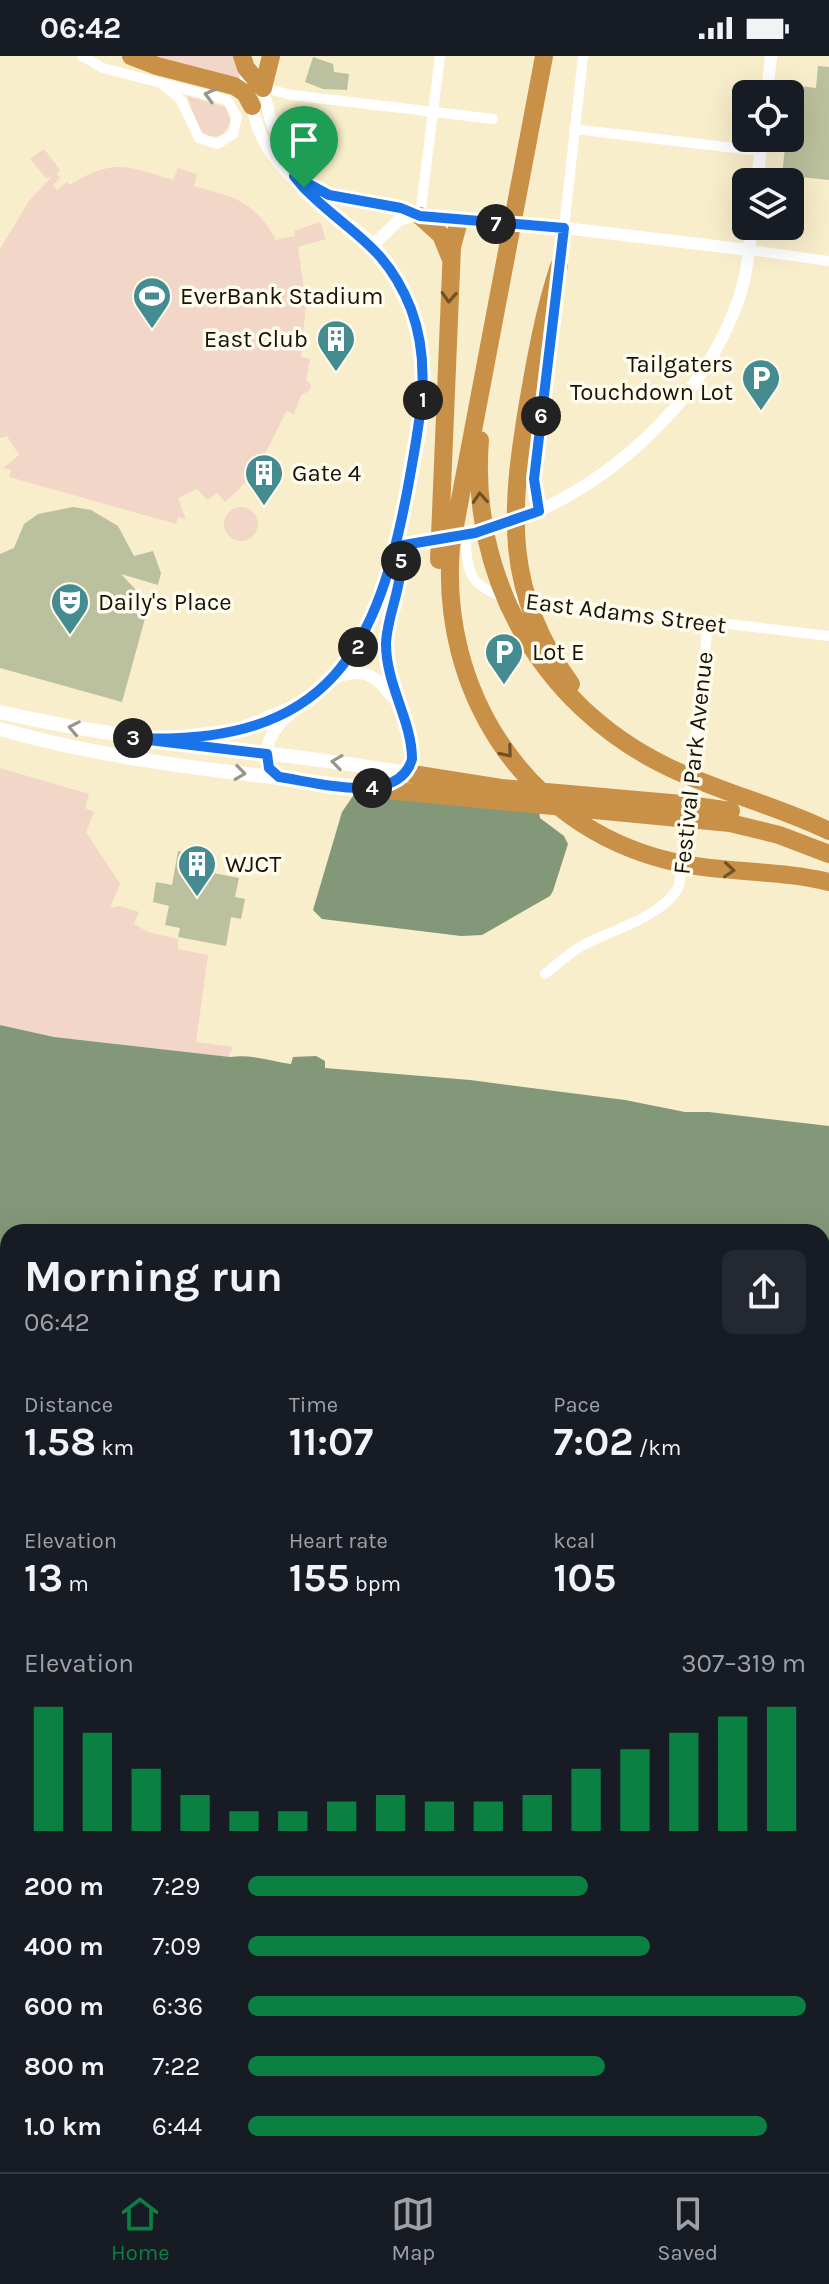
<!DOCTYPE html>
<meta charset="utf-8">
<style>
body{margin:0;font-family:Karla,sans-serif;background:#242831;color:#f1f3f6;height:100vh;display:flex;flex-direction:column;font-size:30px;white-space:nowrap}
*{box-sizing:border-box;margin:0}
p{font-size:26px;color:#9ea1a6}
.icon{flex:none;width:44px;height:44px;fill:none;stroke:currentColor;stroke-width:2;stroke-linecap:round;stroke-linejoin:round}
.map{position:relative;flex:1;overflow:hidden}
.side{position:absolute;left:0px;top:1168px;width:830px;height:948px;display:flex;flex-direction:column;background:#171b24;border-radius:24px 24px 0 0;box-shadow:0 8px 32px #0002}
.side>*{flex:none}
.tools{position:absolute;left:732px;top:24px;display:grid;gap:16px}
.tools a{display:grid;place-items:center;width:72px;height:72px;border-radius:12px;background:#171b24;box-shadow:0 8px 32px #0002;font-size:40px}
.pin{position:absolute;display:grid;place-items:center;width:68px;height:68px;color:#fff;margin:-82px -34px;border-radius:50% 50% 50% 0;rotate:-45deg;box-shadow:0 0 8px #0007}
.pin .icon{rotate:45deg}
.km{position:absolute;width:40px;height:40px;margin:-20px;border-radius:50%;background:#222;color:#fff;font-size:22px;line-height:40px;text-align:center}
.round{display:grid;place-items:center;flex:none;width:84px;height:84px;border-radius:12px;background:#242831}
.headline{display:flex;align-items:center;justify-content:space-between;height:136px;padding:0 24px}
h1{font-size:44px;font-weight:700;line-height:60px}
.stats{display:grid;grid-template-columns:repeat(3,1fr);gap:12px;height:136px;padding:8px 24px}
.stats div{display:grid;align-content:center}
.stats b{font-size:40px;font-weight:700}
.stats small{font-size:22px;font-weight:400}
.stats p{font-size:22px}
.chart{height:224px;padding:16px 24px}
.chart p{display:flex;justify-content:space-between}
.chart svg{width:100%;height:144px;margin-top:8px;stroke:#0b8043;stroke-width:6}
ul{padding:0 24px;list-style:none;font-size:26px}
li{display:grid;grid-template-columns:128px 96px 1fr;align-items:center;height:60px}
li i{height:20px;border-radius:10px;background:#0b8043}
.status{display:flex;justify-content:space-between;align-items:center;height:56px;padding:0 40px;background:#171b24;direction:ltr}
.status svg{height:22px;fill:currentColor}
.tabs{display:flex;justify-content:space-around;align-items:center;height:112px;border-top:2px solid #363941;background:#171b24;font-size:22px;color:#9ea1a6}
.tabs a{display:grid;justify-items:center;gap:4px}
.tabs .on{color:#0b8043}
.map>svg:first-child{display:block}
.green{fill:#f2d6c7}
.water{fill:#839879}
.building{fill:#bbc09e}
.lines{fill:none;stroke-linecap:round;stroke-linejoin:round}
.minor{stroke:#fff;stroke-width:10}
.tertiary{stroke:#fff;stroke-width:12}
.secondary{stroke:#fff;stroke-width:14}
.motorway{stroke:#c99147;stroke-width:18}
.oneway{stroke:#97958f}
.oneway2{stroke:#705227}
.route-casing{stroke:#fff;stroke-width:16}
.route{stroke:#1a73e8;stroke-width:10}
.labels{text-anchor:middle;stroke-width:7;stroke-linejoin:round;paint-order:stroke}
.poi-label{font-size:24px;fill:#171307;stroke:#fffbed;text-anchor:start}
.street-label{font-size:24px;fill:#171307;stroke:#fffbed}
</style>
<div class="status"><b>06:42</b><svg viewBox="0 0 49 12"><path d="M0 12V9h3v3zM5 12V6h3v6zM10 12V3h3v9zM15 12V0h3v12zM26 1h20v11H26zM47 4h2v5h-2z"/></svg></div>
<div class="map">
<svg width="829" height="2116" viewBox="0 0 829 2116">
<rect width="100%" height="100%" fill="#f8eecb"/>
<path class="green" d="M 146,0 L 235,0 L 241,23 Z
M 187,40 L 226,51 L 230,65 C 226,81 214,85 200,75 Z
M 44,93 L 60,114 L 57,117 L 60,122 L 53,129 L 57,134 L 67,126 L 70,129 C 114,102 125,110 173,124 L 178,112 L 197,118 L 194,130 C 237,142 254,145 276,184 L 295,180 L 294,175 L 320,166 L 326,183 L 298,191 L 306,248 L 301,301 L 310,303 L 306,323 L 311,330 L 309,335 L 301,339 L 294,358 L 286,355 C 271,388 254,423 225,446 L 217,437 L 207,444 L 197,433 L 178,442 L 186,463 L 178,461 L 176,468 L 9,421 L 11,414 L 3,412 L 19,399 L 7,380 L 0,382 L 0,193 L 29,145 L 52,120 L 46,122 L 30,103 Z
M224 468a17 17 0 1 1 34 0a17 17 0 1 1-34 0Z
M 0,712 L 89,738 L 85,752 L 94,756 L 86,776 L 120,828 L 110,852 L 120,850 L 139,856 L 134,868 L 148,876 L 178,883 L 178,893 L 208,899 L 196,986 L 233,991 L 228,1001 L 54,981 L 0,969 Z"/>
<path class="water" d="M 355,737 L 361,738 L 364,745 L 375,747 L 381,742 L 539,755 L 540,762 L 564,780 L 568,788 L 553,835 L 550,840 L 482,879 L 461,880 L 322,863 L 313,854 L 342,756 Z
M 0,969 L 54,981 L 230,1001 C 251,998 269,1005 291,1008 L 293,1001 L 316,1000 L 325,1005 L 325,1012 L 470,1024 L 625,1044 L 685,1056 L 709,1056 L 829,1070 L 829,2116 L 698,2116 L 622,2108 L 822,2108 L 822,1176 L 8,1176 L 8,1906 L 0,1904 Z"/>
<path class="building" d="M 313,1 L 333,8 L 334,16 L 349,18 L 347,34 L 323,33 L 305,26 Z
M 818,10 L 829,11 L 829,124 L 782,119 L 786,82 L 790,82 L 792,29 L 816,32 Z
M 73,451 L 91,454 L 118,470 L 134,500 L 153,495 L 161,517 L 158,529 L 121,518 L 149,548 L 122,646 L 0,612 L 0,498 L 14,492 L 24,468 L 38,458 Z
M 178,795 L 210,801 L 208,816 L 239,822 L 235,841 L 245,843 L 241,863 L 231,861 L 226,890 L 178,881 L 180,872 L 165,869 L 169,850 L 153,846 L 156,826 L 172,829 Z"/>
<g class="lines">
<path class="minor" d="M 82,0 L 103,12 L 227,44 L 237,61 L 233,78 L 217,88 L 199,82 L 181,44 L 162,28
M 263,32 L 292,39 L 493,63
M 574,73 L 760,95
M 420,160 L 440,0
M 564,172 L 583,0
M 749,194 L 829,205
M 465,479 C 468,515 467,528 503,541 L 829,580
M 545,918 C 556,909 567,899 580,891 C 608,875 664,861 679,830 L 708,567
M 0,2076 L 8,2075
M 44,2108 L 44,2116
M 164,2108 L 181,2116"/>
<path class="tertiary" d="M 244,11 C 249,40 254,72 271,97 C 294,130 330,153 361,178 C 395,206 418,256 423,300 C 430,358 410,422 400,480 C 397,494 391,506 387,520 C 374,560 361,595 330,625 C 312,643 285,656 272,679 C 264,693 265,712 279,721
M 263,32 L 270,62 L 293,118
M 767,38 L 771,0
M 757,126 L 762,82
M 307,128 L 339,142 L 416,157
M 372,190 L 399,164 L 414,159 L 573,173 L 749,194
M 558,218 L 564,172
M 539,455 L 534,423 L 554,256
M 398,490 C 432,485 467,481 500,470 C 605,435 702,349 739,242 C 747,219 749,194 752,170
M 398,490 C 410,527 383,567 387,605 C 391,636 423,693 406,717
M 333,622 C 361,612 374,616 391,640"/>
<path class="secondary" d="M 0,656 C 135,688 270,693 406,717
M 0,673 C 123,708 250,718 376,733 L 393,728 L 406,717
M 176,682 L 238,674 L 302,648"/>
<path class="motorway" d="M 131,0 L 157,10 L 234,30 L 245,37 L 252,50
M 242,0 L 246,12 L 263,32
M 544,0 L 451,491 C 439,634 524,768 666,804 C 720,818 776,813 829,826
M 263,32 L 271,0
M 420,160 L 441,179 L 450,201
M 559,210 C 544,255 536,301 528,347 C 510,454 503,536 571,628
M 480,384 C 469,521 541,648 664,709 C 717,736 776,749 829,775
M 439,504 L 452,191 L 459,165
M 406,717 L 501,732 L 682,748 L 731,755
M 376,733 L 730,767 L 779,779 L 829,798"/>
</g>
<defs><path id="oneway-chevron" d="M-2-3.5L2.5 0L-2 3.5" fill="none" stroke-width="1.6" stroke-linecap="round" stroke-linejoin="round" transform="scale(2)"/></defs>
<g class="oneway">
<use href="#oneway-chevron" transform="translate(210 39) rotate(-165)"/>
<use href="#oneway-chevron" transform="translate(74 672) rotate(-169)"/>
<use href="#oneway-chevron" transform="translate(337 706) rotate(-172)"/>
<use href="#oneway-chevron" transform="translate(240 717) rotate(7)"/>
</g>
<g class="oneway2">
<use href="#oneway-chevron" transform="translate(449 241) rotate(93)"/>
<use href="#oneway-chevron" transform="translate(480 442) rotate(-94)"/>
<use href="#oneway-chevron" transform="translate(507 696) rotate(50)"/>
<use href="#oneway-chevron" transform="translate(729 814) rotate(4)"/>
</g>
<g class="lines">
<g class="route-casing">
<path id="route" d="M 304,132 C 348,177 385,187 411,253 C 432,309 420,363 410,420 C 379,595 330,691 132,682 L 267,698 L 269,712 L 279,721 C 316,726 399,751 412,703 C 412,665 386,629 386,588 C 387,555 408,522 398,490 L 475,477 L 539,455 L 534,423 L 564,172 L 420,160 L 401,152 L 329,139 L 294,120 L 304,132"/>
</g>
<use href="#route" class="route"/>
</g>
<defs>
<g id="stadium-pin" transform="scale(2)"><path d="M0 17L-7.5 6A9.5 9.5 0 1 1 7.5 6Z" fill="#458c91" stroke="#fffbed"/><path d="M0-5a6.5 5 0 1 0 0 10a6.5 5 0 1 0 0-10ZM-3.5-1.8h7v3.6h-7Z" fill="#fff"/></g>
<g id="building-pin" transform="scale(2)"><path d="M0 17L-7.5 6A9.5 9.5 0 1 1 7.5 6Z" fill="#458c91" stroke="#fffbed"/><path d="M-4-6H4V6H1V3H-1V6H-4ZM-2.5-4.3h1.7v1.8h-1.7ZM.8-4.3h1.7v1.8H.8ZM-2.5-1h1.7V.8h-1.7ZM.8-1h1.7V.8H.8Z" fill="#fff"/></g>
<g id="parking-pin" transform="scale(2)"><path d="M0 17L-7.5 6A9.5 9.5 0 1 1 7.5 6Z" fill="#458c91" stroke="#fffbed"/><path d="M-3.5-5.5H1a3.5 3.5 0 0 1 0 7H-1V5.5H-3.5ZM-1-3.4V-.6H.8a1.4 1.4 0 0 0 0-2.8Z" fill="#fff"/></g>
<g id="theatre-pin" transform="scale(2)"><path d="M0 17L-7.5 6A9.5 9.5 0 1 1 7.5 6Z" fill="#458c91" stroke="#fffbed"/><path d="M-5-5.5Q0-4 5-5.5V0Q5 5 0 6Q-5 5-5 0ZM-3.3-2.5H-1v1.5H-3.3ZM1-2.5H3.3v1.5H1ZM-2.8 1Q0 5.5 2.8 1Z" fill="#fff"/></g>
</defs>
<g fill-rule="evenodd">
<use href="#stadium-pin" x="152" y="240"/>
<use href="#building-pin" x="336" y="283"/>
<use href="#parking-pin" x="761" y="322"/>
<use href="#building-pin" x="264" y="417"/>
<use href="#theatre-pin" x="70" y="546"/>
<use href="#parking-pin" x="504" y="596"/>
<use href="#building-pin" x="197" y="808"/>
</g>
<g class="labels">
<g class="poi-label">
<text x="180" y="248">EverBank Stadium</text>
<text x="308" y="291" text-anchor="end">East Club</text>
<text x="733" y="316" text-anchor="end">Tailgaters<tspan x="733" dy="28">Touchdown Lot</tspan></text>
<text x="292" y="425">Gate 4</text>
<text x="98" y="554">Daily's Place</text>
<text x="532" y="604">Lot E</text>
<text x="225" y="816">WJCT</text>
</g>
<g class="street-label">
<text transform="translate(626 557) rotate(7)" y="8">East Adams Street</text>
<text transform="translate(693 707) rotate(-84)" y="8">Festival Park Avenue</text>
</g>
</g>
</svg>
<div class="tools">
<a><svg class="icon" aria-label="locate" viewBox="0 0 24 24"><circle cx="12" cy="12" r="6"/><path d="M12 2v4M12 18v4M2 12h4M18 12h4"/></svg></a>
<a><svg class="icon" aria-label="layers" viewBox="0 0 24 24"><path d="M12 4l9 5-9 5-9-5zM3 14l9 5 9-5"/></svg></a>
</div>
<div class="pin" style="left:304px;top:132px;background:#1e9e55"><svg class="icon" aria-label="arrive" viewBox="0 0 24 24"><path d="M6 21V4h12l-3 4 3 4H6"/></svg></div>
<b class="km" style="left:423px;top:344px">1</b>
<b class="km" style="left:358px;top:591px">2</b>
<b class="km" style="left:133px;top:682px">3</b>
<b class="km" style="left:372px;top:732px">4</b>
<b class="km" style="left:401px;top:505px">5</b>
<b class="km" style="left:541px;top:360px">6</b>
<b class="km" style="left:496px;top:168px">7</b>
<section class="side">
<div class="headline"><div><h1>Morning run</h1><p>06:42</p></div><a class="round"><svg class="icon" aria-label="share" viewBox="0 0 24 24"><path d="M12 15V3M7 8l5-5 5 5M5 13v7h14v-7"/></svg></a></div>
<div class="stats">
<div><p>Distance</p><b>1.58<small> km</small></b></div>
<div><p>Time</p><b>11:07</b></div>
<div><p>Pace</p><b>7:02<small> /km</small></b></div>
</div>
<div class="stats">
<div><p>Elevation</p><b>13<small> m</small></b></div>
<div><p>Heart rate</p><b>155<small> bpm</small></b></div>
<div><p>kcal</p><b>105</b></div>
</div>
<div class="chart"><p><span>Elevation</span>307–319 m</p>
<svg viewBox="0 0 160 44" preserveAspectRatio="none"><path d="M5 44V6M15 44V14M25 44V25M35 44V33M45 44V38M55 44V38M65 44V35M75 44V33M85 44V35M95 44V35M105 44V33M115 44V25M125 44V19M135 44V14M145 44V9M155 44V6"/></svg>
</div>
<ul>
<li><b>200 m</b>7:29<i style="width:61%"></i></li>
<li><b>400 m</b>7:09<i style="width:72%"></i></li>
<li><b>600 m</b>6:36<i style="width:100%"></i></li>
<li><b>800 m</b>7:22<i style="width:64%"></i></li>
<li><b>1.0 km</b>6:44<i style="width:93%"></i></li>
</ul>
</section>
</div>
<nav class="tabs">
<a class="on"><svg class="icon" aria-label="home" viewBox="0 0 24 24"><path d="M3 11l9-7 9 7M6 9v11h12V9"/></svg>Home</a>
<a><svg class="icon" aria-label="map" viewBox="0 0 24 24"><path d="M3 6l6-2 6 2 6-2v14l-6 2-6-2-6 2zM9 4v14M15 6v14"/></svg>Map</a>
<a><svg class="icon" aria-label="saved" viewBox="0 0 24 24"><path d="M7 4h10v16l-5-4-5 4z"/></svg>Saved</a>
</nav>
